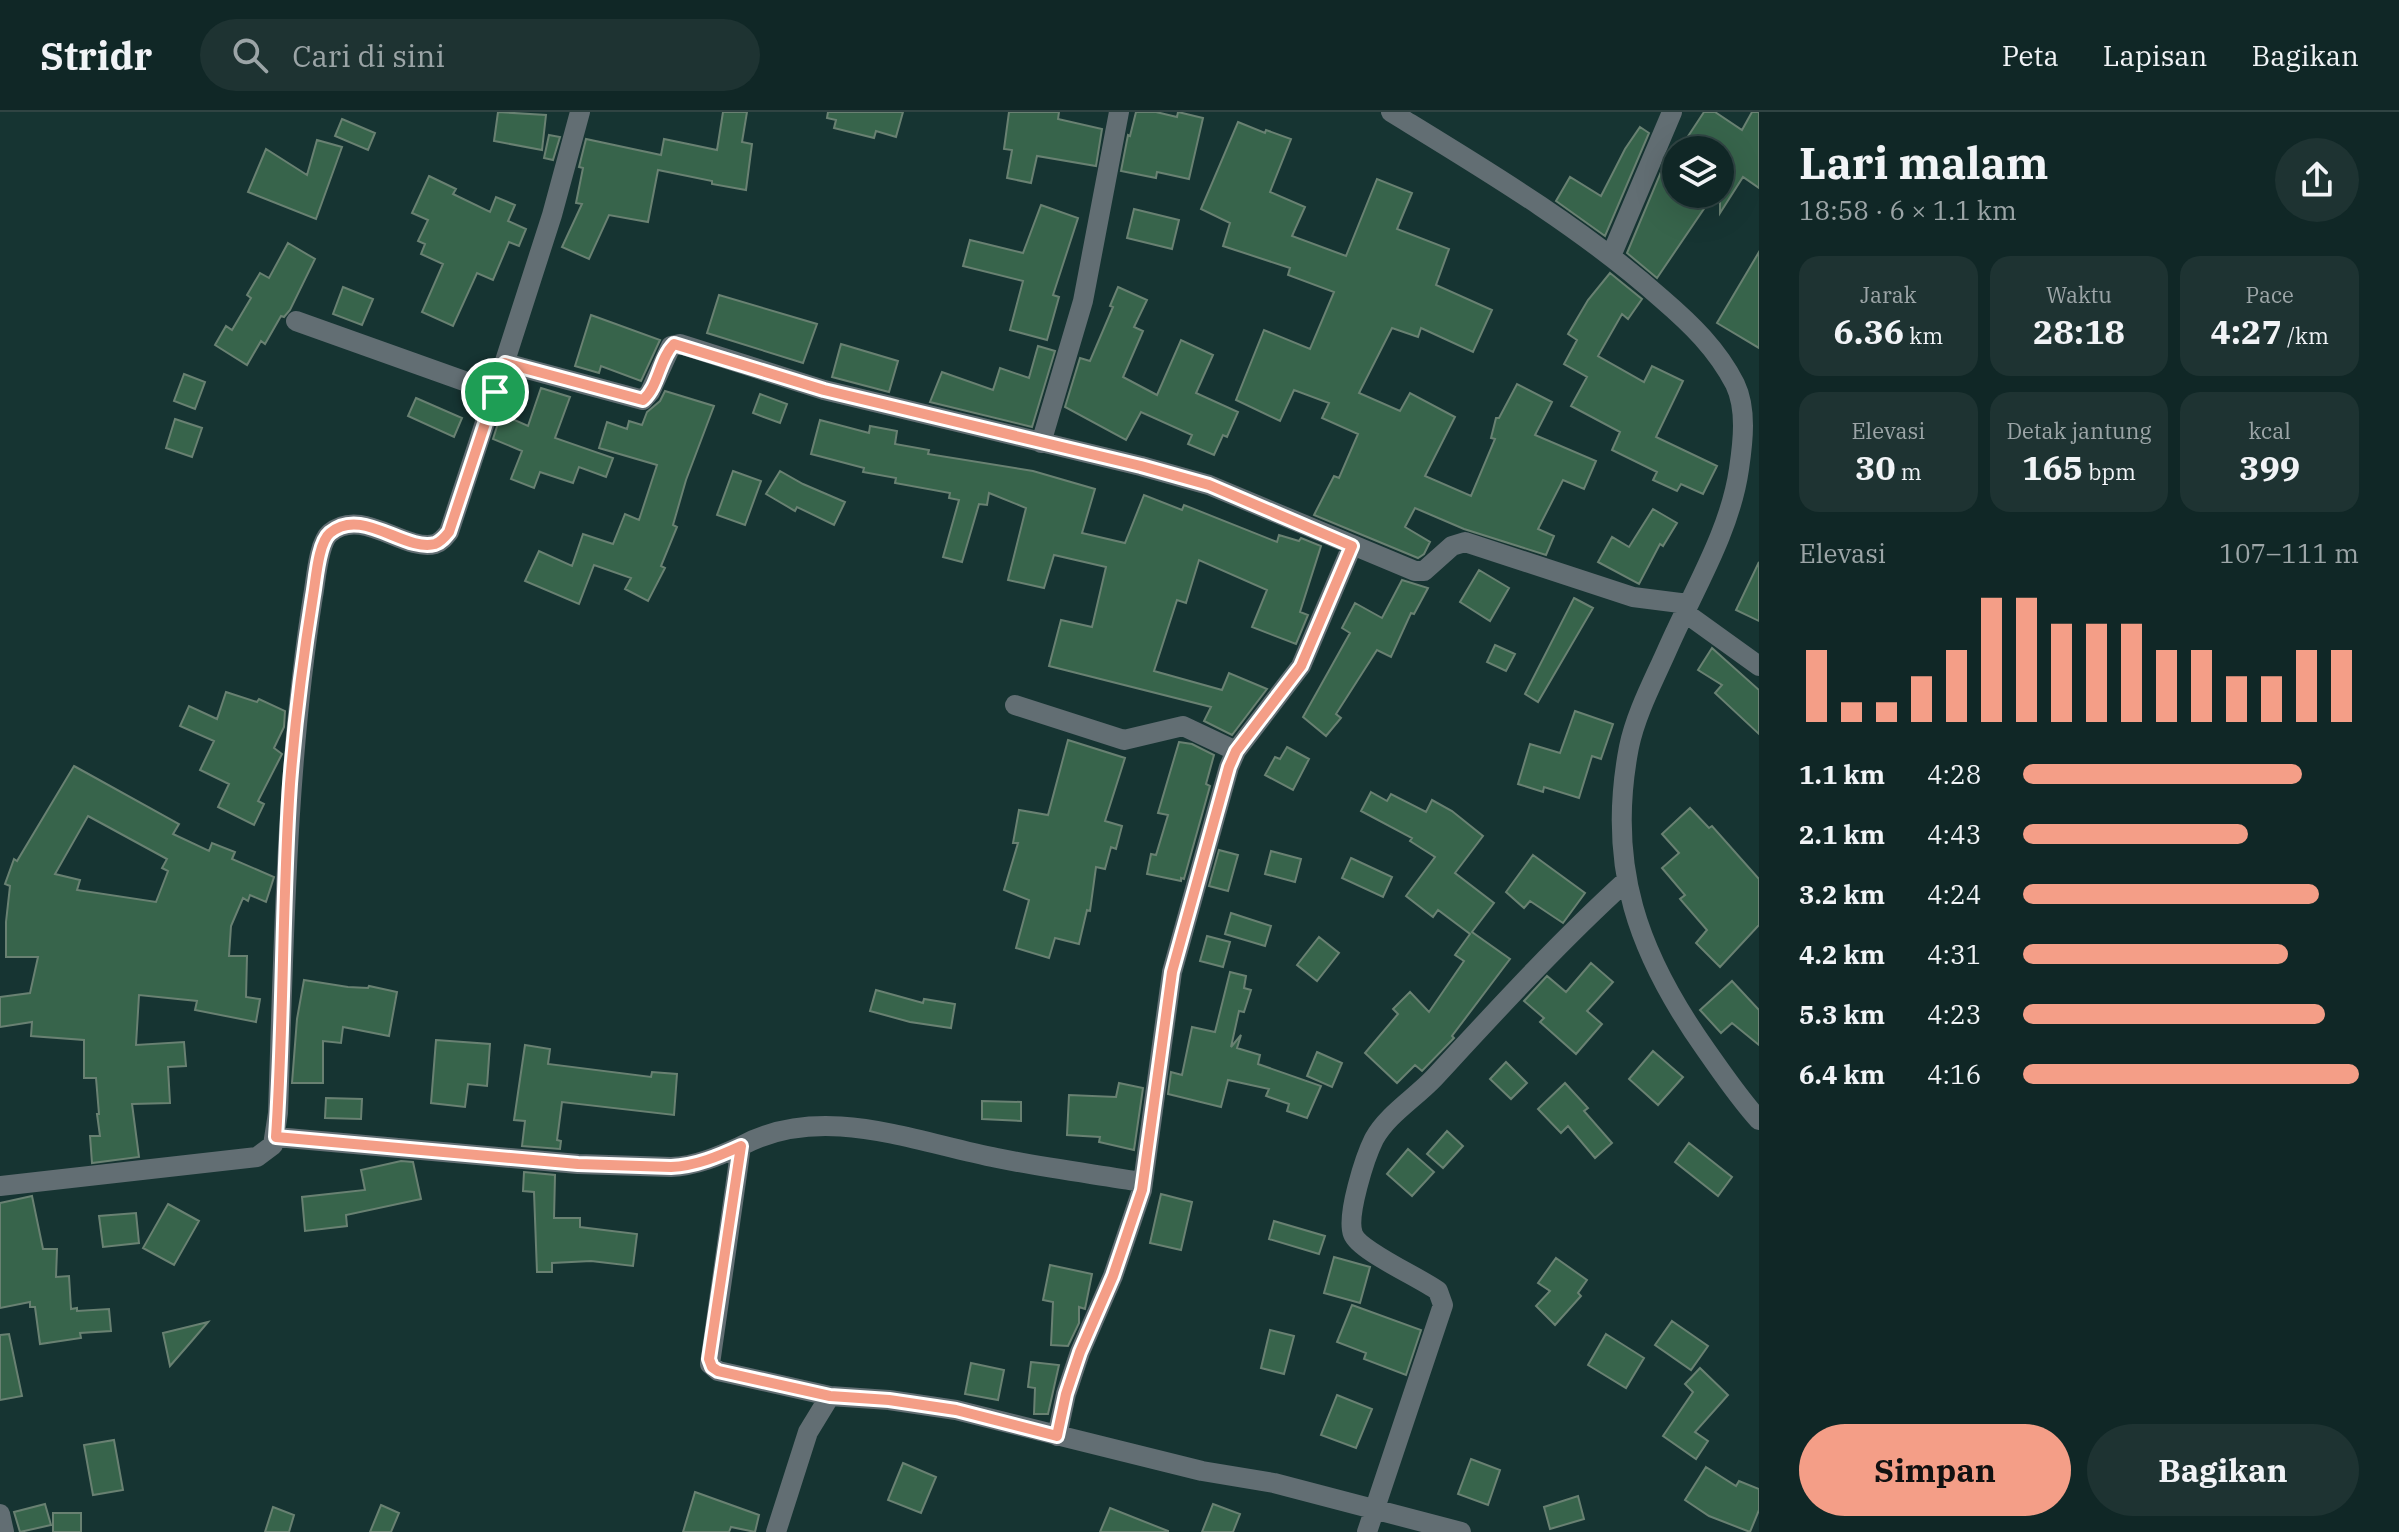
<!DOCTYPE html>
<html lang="id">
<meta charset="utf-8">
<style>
body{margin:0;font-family:"IBM Plex Serif",serif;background:#1e3332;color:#f1f3f6;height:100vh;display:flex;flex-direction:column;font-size:30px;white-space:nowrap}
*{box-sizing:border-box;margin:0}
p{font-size:26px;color:#9ca5a7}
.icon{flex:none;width:44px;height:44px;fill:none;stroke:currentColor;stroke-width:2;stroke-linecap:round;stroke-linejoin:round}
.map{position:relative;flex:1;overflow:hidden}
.sheet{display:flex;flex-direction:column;background:#102726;width:640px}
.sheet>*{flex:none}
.fabs{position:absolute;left:1662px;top:24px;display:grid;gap:16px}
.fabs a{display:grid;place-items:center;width:72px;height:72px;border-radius:50%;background:#102726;box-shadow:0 8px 32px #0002,0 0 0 2px #304443;font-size:40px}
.pin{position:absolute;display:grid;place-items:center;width:68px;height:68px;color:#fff;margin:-34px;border:4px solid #fff;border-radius:50%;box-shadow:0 2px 8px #0007}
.round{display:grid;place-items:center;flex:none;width:84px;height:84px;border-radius:42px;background:#1e3332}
.headline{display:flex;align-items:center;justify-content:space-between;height:136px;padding:0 40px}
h1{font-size:44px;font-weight:700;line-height:60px}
.stats{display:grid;grid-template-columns:repeat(3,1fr);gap:12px;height:136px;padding:8px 40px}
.stats div{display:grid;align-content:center;border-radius:20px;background:#1e3332;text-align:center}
.stats b{font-size:34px;font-weight:700}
.stats small{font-size:22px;font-weight:400}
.stats p{font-size:22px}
.chart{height:224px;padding:16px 40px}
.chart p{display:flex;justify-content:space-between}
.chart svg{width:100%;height:144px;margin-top:8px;stroke:#f49e87;stroke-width:6}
.cta{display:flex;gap:16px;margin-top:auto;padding:16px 40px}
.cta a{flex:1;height:92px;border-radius:48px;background:#f49e87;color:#111;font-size:32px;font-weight:700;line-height:92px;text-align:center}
.cta a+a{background:#1e3332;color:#f1f3f6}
ul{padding:0 40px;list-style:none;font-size:26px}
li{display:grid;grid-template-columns:128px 96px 1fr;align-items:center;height:60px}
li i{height:20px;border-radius:10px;background:#f49e87}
header{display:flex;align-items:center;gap:48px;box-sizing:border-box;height:112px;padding:0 40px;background:#102726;border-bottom:2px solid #304443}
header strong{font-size:38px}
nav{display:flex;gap:44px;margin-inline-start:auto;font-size:28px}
.search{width:560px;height:72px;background:#1e3332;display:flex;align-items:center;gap:20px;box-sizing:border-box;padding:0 28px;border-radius:44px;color:#9ca5a7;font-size:30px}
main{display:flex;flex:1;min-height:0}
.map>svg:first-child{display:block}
.building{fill:#37644b;stroke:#698172;stroke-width:2;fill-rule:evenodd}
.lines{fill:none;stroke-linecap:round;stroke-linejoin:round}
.minor{stroke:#626e73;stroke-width:20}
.route-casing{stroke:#fff;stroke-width:16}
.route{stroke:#f49e87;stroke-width:10}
</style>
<header>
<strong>Stridr</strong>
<div class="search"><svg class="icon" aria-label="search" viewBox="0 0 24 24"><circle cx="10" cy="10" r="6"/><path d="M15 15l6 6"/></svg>Cari di sini</div>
<nav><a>Peta</a><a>Lapisan</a><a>Bagikan</a></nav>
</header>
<main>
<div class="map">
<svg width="1759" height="1420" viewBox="0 0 1759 1420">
<rect width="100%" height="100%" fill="#163432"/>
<path class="building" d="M 498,0 L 546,3 L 542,38 L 494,29 Z
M 723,0 L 747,0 L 742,30 L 752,32 L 746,78 L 712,72 L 712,69 L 658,58 L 648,110 L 609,103 L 589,147 L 562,135 L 582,92 L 576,91 L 583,56 L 579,55 L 586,27 L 661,43 L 664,27 L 717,38 Z
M 828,0 L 903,0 L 896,25 L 876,19 L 874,26 L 834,16 L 836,8 L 827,6 Z
M 1009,0 L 1059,0 L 1058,7 L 1102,17 L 1096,54 L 1037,44 L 1031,71 L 1007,66 L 1012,38 L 1004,37 Z
M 1136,0 L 1156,0 L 1177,5 L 1178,0 L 1203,6 L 1189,67 L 1157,60 L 1156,66 L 1121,59 L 1128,23 L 1130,24 Z
M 1704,0 L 1715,0 L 1742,18 L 1752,0 L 1759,0 L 1759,76 L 1743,65 L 1720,101 L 1720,38 L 1679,38 Z
M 342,7 L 375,21 L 368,38 L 335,24 Z
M 1238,10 L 1265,21 L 1266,18 L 1291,27 L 1270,80 L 1305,95 L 1292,124 L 1346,144 L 1377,67 L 1412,81 L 1397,117 L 1449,137 L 1436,173 L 1492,198 L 1473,240 L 1421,216 L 1418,225 L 1392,216 L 1359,281 L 1400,299 L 1410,281 L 1455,305 L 1425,364 L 1471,384 L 1495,327 L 1491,326 L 1496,306 L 1499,306 L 1517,272 L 1552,290 L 1535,323 L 1596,349 L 1584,377 L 1563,368 L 1538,417 L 1554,424 L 1546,443 L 1464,417 L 1415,396 L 1405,415 L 1430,430 L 1424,442 L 1418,446 L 1314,403 L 1334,364 L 1339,366 L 1358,322 L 1322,306 L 1329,291 L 1294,278 L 1280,309 L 1236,288 L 1264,218 L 1310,237 L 1334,180 L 1288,163 L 1290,156 L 1223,134 L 1230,111 L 1201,97 Z
M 1640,15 L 1649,21 L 1605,124 L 1556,89 L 1570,65 L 1601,84 L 1625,37 Z
M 549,23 L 560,25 L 553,48 L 544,46 Z
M 317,28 L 342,35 L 316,107 L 248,80 L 266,37 L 307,63 Z
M 1671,36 L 1676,40 L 1676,82 L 1714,82 L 1657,166 L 1627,141 Z
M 429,64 L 456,77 L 453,82 L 490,100 L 496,85 L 515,93 L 508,109 L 526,117 L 519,134 L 509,130 L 493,168 L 477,161 L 453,214 L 422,200 L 443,152 L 421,142 L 425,132 L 418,129 L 428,108 L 412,101 Z
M 1041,93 L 1078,106 L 1053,183 L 1059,185 L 1047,228 L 1010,218 L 1023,169 L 963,154 L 970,128 L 1023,141 Z
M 1134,97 L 1179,108 L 1172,137 L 1127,126 Z
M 288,131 L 315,147 L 290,198 L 284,205 L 281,204 L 265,232 L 261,229 L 247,253 L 215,233 L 226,214 L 232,218 L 251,186 L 247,183 L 260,161 L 269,166 Z
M 1759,140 L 1759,236 L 1717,211 Z
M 1610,161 L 1642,187 L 1628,207 L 1622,202 L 1598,244 L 1644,270 L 1652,254 L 1683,269 L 1656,325 L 1717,354 L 1703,382 L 1681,372 L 1677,379 L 1653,368 L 1657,360 L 1612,338 L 1620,320 L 1571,294 L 1587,265 L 1564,252 L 1577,228 L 1568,222 L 1588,188 Z
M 343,175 L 373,187 L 362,213 L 333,202 Z
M 1118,175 L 1147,188 L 1134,215 L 1143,219 L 1123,265 L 1157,283 L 1181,228 L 1213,243 L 1196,281 L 1238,300 L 1227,325 L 1223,323 L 1214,343 L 1188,332 L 1192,323 L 1141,300 L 1126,328 L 1065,295 L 1080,246 L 1090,249 L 1113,195 L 1110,194 Z
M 719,183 L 817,212 L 803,251 L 707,221 Z
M 591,203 L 660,228 L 641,269 L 601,254 L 599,261 L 575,254 Z
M 841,232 L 898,249 L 889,280 L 832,265 Z
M 1038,234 L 1055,239 L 1032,315 L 930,290 L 942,260 L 993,278 L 1000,256 L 1029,266 Z
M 184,262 L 205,270 L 195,297 L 174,289 Z
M 541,276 L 570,285 L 555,326 L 613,346 L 606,365 L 579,355 L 573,371 L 540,360 L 534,376 L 511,367 L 522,339 L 493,327 L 501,302 L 528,314 Z
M 665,279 L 714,294 L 686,368 L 673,413 L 677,415 L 661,454 L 665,456 L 648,489 L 625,477 L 631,466 L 594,453 L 579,492 L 525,469 L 539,439 L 572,454 L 583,422 L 613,432 L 625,402 L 639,408 L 657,353 L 599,336 L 607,310 L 627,317 L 629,309 L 642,313 L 647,300 L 660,289 Z
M 760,282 L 787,292 L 780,311 L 753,301 Z
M 416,286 L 462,306 L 454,325 L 408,304 Z
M 175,307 L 202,316 L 192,345 L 166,336 Z
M 820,308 L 869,321 L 870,314 L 897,319 L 895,332 L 929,338 L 928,342 L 1033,359 L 1095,377 L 1082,421 L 1125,431 L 1144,383 L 1182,398 L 1184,393 L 1277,430 L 1279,423 L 1299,429 L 1301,426 L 1321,434 L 1300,500 L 1308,503 L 1296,532 L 1252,515 L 1267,478 L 1199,448 L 1186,491 L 1177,488 L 1154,559 L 1222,578 L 1229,561 L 1267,577 L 1232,623 L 1204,609 L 1211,595 L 1049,554 L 1061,508 L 1092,515 L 1106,455 L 1054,443 L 1044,476 L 1008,468 L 1026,396 L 989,381 L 987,393 L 979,392 L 962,450 L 943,445 L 959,388 L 949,386 L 950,381 L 895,371 L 896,366 L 863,360 L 864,356 L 811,342 Z
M 733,359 L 761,369 L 745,413 L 717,403 Z
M 780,359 L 803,372 L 845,390 L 834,413 L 797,395 L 795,399 L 766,382 Z
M 1653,397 L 1677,411 L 1663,434 L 1660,432 L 1639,472 L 1598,450 L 1612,425 L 1629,435 Z
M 1759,450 L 1759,509 L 1736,498 Z
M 1479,458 L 1509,476 L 1490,509 L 1460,490 Z
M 1402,468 L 1428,476 L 1414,502 L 1411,501 L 1391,545 L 1377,538 L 1336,602 L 1341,606 L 1326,624 L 1303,605 L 1350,521 L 1342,516 L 1355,491 L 1382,506 Z
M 1574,486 L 1593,496 L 1538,590 L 1525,582 Z
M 1495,533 L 1515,542 L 1506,559 L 1487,550 Z
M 1712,536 L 1759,578 L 1759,622 L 1715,581 L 1722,573 L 1698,558 Z
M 226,580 L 257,590 L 259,587 L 285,599 L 284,615 L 274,636 L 282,642 L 258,689 L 264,692 L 254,713 L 218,695 L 229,672 L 200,658 L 214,629 L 180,614 L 189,594 L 217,607 Z
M 1575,599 L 1613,612 L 1601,647 L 1592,644 L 1579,686 L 1544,675 L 1543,680 L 1518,672 L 1530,632 L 1560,641 Z
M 1068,628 L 1125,646 L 1105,709 L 1122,714 L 1116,737 L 1111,735 L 1105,757 L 1096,755 L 1090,799 L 1087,798 L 1079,832 L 1055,826 L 1049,846 L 1016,836 L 1029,788 L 1004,778 L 1018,731 L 1013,731 L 1019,698 L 1048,703 Z
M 1179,630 L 1192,632 L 1214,643 L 1206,672 L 1210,674 L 1184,767 L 1181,766 L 1181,769 L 1147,762 L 1151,742 L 1156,743 L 1168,703 L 1158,701 Z
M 1287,635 L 1309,647 L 1293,678 L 1265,663 L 1275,645 L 1280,647 Z
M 74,654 L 179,712 L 173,722 L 209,739 L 212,731 L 235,740 L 232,747 L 274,765 L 266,790 L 250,783 L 248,789 L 243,786 L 231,814 L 229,844 L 247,844 L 246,885 L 260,887 L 256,910 L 195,898 L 197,889 L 139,883 L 136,933 L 184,930 L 186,954 L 168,955 L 170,991 L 132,992 L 139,1045 L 92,1051 L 90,1024 L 100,1024 L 97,1002 L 99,1002 L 96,966 L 84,966 L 84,928 L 31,924 L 32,910 L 0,915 L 0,885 L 30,881 L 38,845 L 6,845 L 6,810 L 10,774 L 5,772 L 14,747 L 17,749 ZM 88,704 L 167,747 L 162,756 L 168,759 L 156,790 L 77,778 L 80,768 L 55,762 Z
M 1371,680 L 1387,689 L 1391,682 L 1426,700 L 1432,688 L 1452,699 L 1483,724 L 1455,761 L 1494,791 L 1472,820 L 1510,847 L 1452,924 L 1454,926 L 1422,959 L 1415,953 L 1397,971 L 1365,941 L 1398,902 L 1393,897 L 1410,880 L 1429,900 L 1464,849 L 1455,843 L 1470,822 L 1438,798 L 1433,805 L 1406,784 L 1435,745 L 1410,729 L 1412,726 L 1361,699 Z
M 1690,696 L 1709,716 L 1712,714 L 1759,767 L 1759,813 L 1720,855 L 1696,831 L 1707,818 L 1680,787 L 1685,783 L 1662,756 L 1679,741 L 1662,722 Z
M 1219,738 L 1238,743 L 1228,779 L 1209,774 Z
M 1271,739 L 1301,747 L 1295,770 L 1265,762 Z
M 1533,743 L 1585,781 L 1563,811 L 1530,789 L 1524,796 L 1506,780 Z
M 1351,746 L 1392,765 L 1383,785 L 1342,766 Z
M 1231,801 L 1271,814 L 1265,834 L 1225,822 Z
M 1207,824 L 1230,830 L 1223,855 L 1200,849 Z
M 1319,825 L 1339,841 L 1317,869 L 1297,853 Z
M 1591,851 L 1613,870 L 1587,899 L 1602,912 L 1576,942 L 1540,910 L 1544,906 L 1524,889 L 1547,864 L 1566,880 Z
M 1230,860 L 1246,864 L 1244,876 L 1251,878 L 1244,900 L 1239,899 L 1231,935 L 1241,923 L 1237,936 L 1260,943 L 1258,952 L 1321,974 L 1307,1006 L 1287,999 L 1289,992 L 1266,984 L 1269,977 L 1228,968 L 1221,995 L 1168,982 L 1171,960 L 1182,963 L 1192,915 L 1215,920 Z
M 304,868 L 348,875 L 368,876 L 369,874 L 397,880 L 389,924 L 343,915 L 341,931 L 323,929 L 323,971 L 292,971 L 297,907 Z
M 1732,869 L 1759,898 L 1759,933 L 1732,911 L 1721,921 L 1700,898 Z
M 876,878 L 923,891 L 924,887 L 955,892 L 951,916 L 910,910 L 870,899 Z
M 436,928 L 490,932 L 487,974 L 468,972 L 465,995 L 431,991 Z
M 525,933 L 550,937 L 548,952 L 651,965 L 652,960 L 677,962 L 674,1003 L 562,990 L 557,1028 L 561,1029 L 560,1037 L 522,1034 L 525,1009 L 514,1008 Z
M 1653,939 L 1683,965 L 1658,993 L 1629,967 Z
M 1317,940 L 1342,951 L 1332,975 L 1307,964 Z
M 1506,950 L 1527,971 L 1511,987 L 1490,967 Z
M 1119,971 L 1143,976 L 1134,1038 L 1099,1030 L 1100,1025 L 1067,1023 L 1069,983 L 1116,985 Z
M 1565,971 L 1588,996 L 1584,999 L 1612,1031 L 1595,1046 L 1568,1014 L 1561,1021 L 1538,997 Z
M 326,986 L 362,987 L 361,1007 L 325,1006 Z
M 982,989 L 1021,990 L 1021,1009 L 982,1007 Z
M 1447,1019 L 1463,1034 L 1443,1056 L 1427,1042 Z
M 1689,1031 L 1732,1065 L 1718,1084 L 1675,1050 Z
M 1408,1037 L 1434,1060 L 1412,1084 L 1387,1062 Z
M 401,1049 L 413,1050 L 421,1087 L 346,1103 L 347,1114 L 305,1119 L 302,1085 L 365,1078 L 361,1058 Z
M 524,1060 L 555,1063 L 554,1106 L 580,1106 L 580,1115 L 637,1122 L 633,1154 L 591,1149 L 552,1151 L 552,1160 L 537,1160 L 534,1080 L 523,1079 Z
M 1161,1082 L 1192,1090 L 1181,1138 L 1150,1131 Z
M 32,1084 L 43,1137 L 57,1137 L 56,1165 L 69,1164 L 71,1197 L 77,1196 L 77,1199 L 109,1197 L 111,1219 L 80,1221 L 81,1226 L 40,1232 L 35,1195 L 30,1195 L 30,1190 L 0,1196 L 0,1091 Z
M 168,1092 L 199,1109 L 174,1153 L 143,1136 Z
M 136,1101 L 139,1131 L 103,1135 L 99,1104 Z
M 1274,1109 L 1325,1124 L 1319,1142 L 1269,1127 Z
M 1334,1145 L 1370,1155 L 1360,1191 L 1324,1181 Z
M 1556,1146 L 1587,1168 L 1578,1181 L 1581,1184 L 1555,1213 L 1536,1194 L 1550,1179 L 1538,1171 Z
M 1050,1153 L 1092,1162 L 1085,1197 L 1079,1195 L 1079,1211 L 1068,1234 L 1051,1233 L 1053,1190 L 1043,1188 Z
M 1352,1193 L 1421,1218 L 1406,1263 L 1364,1247 L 1366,1241 L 1337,1230 Z
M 1672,1209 L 1708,1234 L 1691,1258 L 1655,1233 Z
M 208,1210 L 190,1231 L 170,1254 L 163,1221 Z
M 1270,1218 L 1294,1224 L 1284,1262 L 1261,1256 Z
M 9,1222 L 22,1284 L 0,1288 L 0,1223 Z
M 1606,1222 L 1644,1246 L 1626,1276 L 1588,1253 Z
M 1031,1250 L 1059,1253 L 1048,1302 L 1034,1302 L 1035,1276 L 1028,1275 Z
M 971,1251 L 1004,1258 L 998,1288 L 965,1282 Z
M 1700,1256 L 1728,1283 L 1695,1320 L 1708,1329 L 1696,1347 L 1663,1324 L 1693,1280 L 1685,1272 Z
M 1337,1283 L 1372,1297 L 1356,1336 L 1321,1323 Z
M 114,1328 L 123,1378 L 93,1383 L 84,1333 Z
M 1471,1347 L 1500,1358 L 1488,1393 L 1458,1382 Z
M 903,1351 L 936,1365 L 921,1401 L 888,1388 Z
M 1706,1355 L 1736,1374 L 1739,1369 L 1759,1377 L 1759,1398 L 1750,1420 L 1709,1404 L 1685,1388 Z
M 695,1380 L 759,1403 L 755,1420 L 731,1415 L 729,1420 L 683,1420 Z
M 1578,1384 L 1584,1407 L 1550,1417 L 1544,1395 Z
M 45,1392 L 51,1413 L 20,1420 L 14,1400 Z
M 1213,1392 L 1240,1402 L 1233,1420 L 1202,1420 Z
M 381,1393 L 399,1401 L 391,1420 L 370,1420 Z
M 273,1395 L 294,1403 L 289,1420 L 265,1420 Z
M 1110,1396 L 1168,1419 L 1168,1420 L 1100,1420 Z
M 53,1401 L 81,1401 L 81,1420 L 53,1420 Z"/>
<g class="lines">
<path class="minor" d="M 1391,0 C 1484,57 1580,114 1662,187 C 1691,212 1717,237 1735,272 C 1747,297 1743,330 1739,357 C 1730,420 1693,479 1668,536 C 1654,568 1636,601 1629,635 C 1606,754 1638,842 1706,938 C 1723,962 1739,986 1759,1008
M 1611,144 L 1672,0
M 296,209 L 495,280 L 552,103 L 580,0
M 505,251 L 643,288 L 650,280 L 671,234 L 680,232 L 824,278 L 1141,354 L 1209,373 L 1415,459 L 1424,459 L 1452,434 L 1465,430 L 1633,485 L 1688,492
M 1041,331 L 1083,189 L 1119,0
M 1684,500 L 1759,554
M 1015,593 L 1124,628 L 1183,614 L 1236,639
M 276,1025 L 578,1052 L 671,1055 C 696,1054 719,1044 741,1034 L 710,1252 L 718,1259 L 830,1284
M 741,1034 C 822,990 914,1030 997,1046 C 1045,1056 1094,1062 1142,1070
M 0,1074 L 257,1045 L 273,1033 L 278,1001 C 284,828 286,655 313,484 C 316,469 318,431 330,421 C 362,394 404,440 435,432 C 441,430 445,425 449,420 L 495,280
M 1057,1324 L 1066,1282 L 1080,1240 L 1113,1164 L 1142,1078 L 1172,860 L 1229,655 L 1236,639 L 1301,554 L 1352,434
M 0,1402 L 4,1420
M 776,1420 L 808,1320 L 830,1284 L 889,1288 L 956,1298 L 1202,1359 L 1274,1371 L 1461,1420
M 1367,1420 L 1443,1193 L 1438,1179 C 1421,1166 1359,1139 1353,1122 C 1346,1104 1365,1045 1374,1027 C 1387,1003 1415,986 1434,966 C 1496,899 1558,831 1626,769"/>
</g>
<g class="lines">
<g class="route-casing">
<path id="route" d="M 674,232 L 824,278 L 1141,354 L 1209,373 L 1352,434 L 1301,554 L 1236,639 L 1229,655 L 1172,860 L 1142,1078 L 1113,1164 L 1080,1240 L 1066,1282 L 1057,1324 L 956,1298 L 889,1288 L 830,1284 L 718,1259 L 712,1255 L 709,1247 L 741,1034 C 719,1044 696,1054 671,1055 L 578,1052 L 276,1025 C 284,907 282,789 290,672 C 295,609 303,546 313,484 C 316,468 318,431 330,421 C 362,394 404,440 435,432 C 441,430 445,425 449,420 L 505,251 L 643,288 C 659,274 659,247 674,232 Z"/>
</g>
<use href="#route" class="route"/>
</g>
</svg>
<div class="fabs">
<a><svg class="icon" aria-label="layers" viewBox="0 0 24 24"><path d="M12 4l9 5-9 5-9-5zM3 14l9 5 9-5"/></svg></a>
</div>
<div class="pin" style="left:495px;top:280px;background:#1e9e55"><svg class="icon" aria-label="arrive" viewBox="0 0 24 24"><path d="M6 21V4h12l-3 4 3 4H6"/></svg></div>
</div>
<section class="sheet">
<div class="headline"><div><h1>Lari malam</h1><p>18:58 · 6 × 1.1 km</p></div><a class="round"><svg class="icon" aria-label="share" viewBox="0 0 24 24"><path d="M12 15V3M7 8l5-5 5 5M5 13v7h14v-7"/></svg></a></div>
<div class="stats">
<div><p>Jarak</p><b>6.36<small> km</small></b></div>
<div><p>Waktu</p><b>28:18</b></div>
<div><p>Pace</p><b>4:27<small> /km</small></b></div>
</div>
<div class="stats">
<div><p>Elevasi</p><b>30<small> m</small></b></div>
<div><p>Detak jantung</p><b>165<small> bpm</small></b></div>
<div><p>kcal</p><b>399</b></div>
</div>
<div class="chart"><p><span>Elevasi</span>107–111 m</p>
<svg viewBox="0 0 160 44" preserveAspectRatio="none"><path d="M5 44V22M15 44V38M25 44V38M35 44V30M45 44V22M55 44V6M65 44V6M75 44V14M85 44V14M95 44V14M105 44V22M115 44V22M125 44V30M135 44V30M145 44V22M155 44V22"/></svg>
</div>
<ul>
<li><b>1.1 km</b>4:28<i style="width:83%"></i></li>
<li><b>2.1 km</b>4:43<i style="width:67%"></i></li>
<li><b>3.2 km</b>4:24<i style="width:88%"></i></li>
<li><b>4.2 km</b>4:31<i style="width:79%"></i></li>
<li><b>5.3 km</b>4:23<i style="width:90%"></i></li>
<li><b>6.4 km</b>4:16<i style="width:100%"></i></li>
</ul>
<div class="cta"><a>Simpan</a><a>Bagikan</a></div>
</section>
</main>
